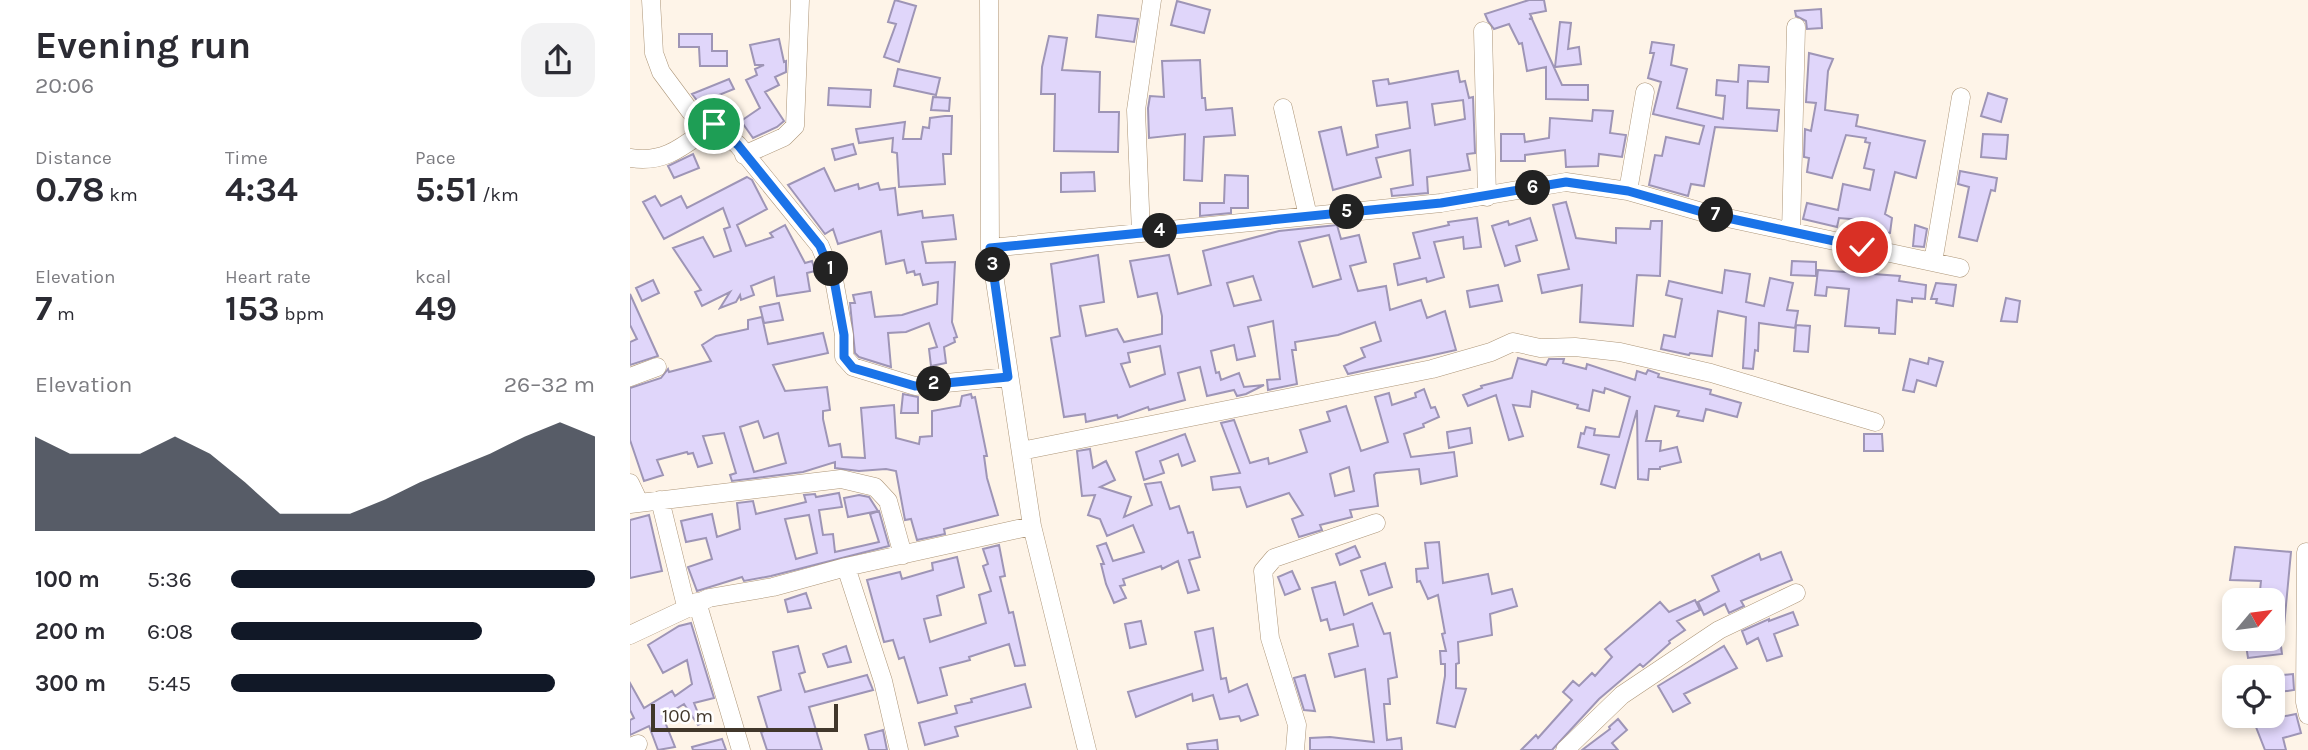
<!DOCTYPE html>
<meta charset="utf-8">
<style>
body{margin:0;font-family:Karla,sans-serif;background:#f2f2f3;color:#2b2b33;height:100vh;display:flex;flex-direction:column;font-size:26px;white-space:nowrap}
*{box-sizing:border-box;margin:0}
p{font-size:23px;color:#7c7c81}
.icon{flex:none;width:38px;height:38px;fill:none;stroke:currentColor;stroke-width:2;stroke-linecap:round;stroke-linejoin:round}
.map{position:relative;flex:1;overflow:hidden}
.drawer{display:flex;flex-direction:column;background:#fff;width:630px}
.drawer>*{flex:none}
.needle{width:46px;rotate:61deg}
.fabs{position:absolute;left:1592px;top:588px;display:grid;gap:14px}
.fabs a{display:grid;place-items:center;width:63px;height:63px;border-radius:14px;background:#fff;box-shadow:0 4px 10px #0003;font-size:35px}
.scale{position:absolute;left:21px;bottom:18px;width:187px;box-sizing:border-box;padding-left:7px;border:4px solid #41372b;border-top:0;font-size:19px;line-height:24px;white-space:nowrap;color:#41372b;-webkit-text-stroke:5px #fff;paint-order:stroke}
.pin{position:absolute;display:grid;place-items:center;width:60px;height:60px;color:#fff;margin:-30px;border:4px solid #fff;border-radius:50%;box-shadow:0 2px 7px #0007}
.km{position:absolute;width:35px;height:35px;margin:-18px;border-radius:50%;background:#222;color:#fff;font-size:19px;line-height:35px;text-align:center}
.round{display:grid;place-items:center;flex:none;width:74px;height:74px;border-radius:21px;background:#f2f2f3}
.summary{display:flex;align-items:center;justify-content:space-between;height:119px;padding:0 35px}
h1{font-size:38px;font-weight:700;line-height:52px}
.figures{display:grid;grid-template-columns:repeat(3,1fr);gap:10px;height:119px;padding:7px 35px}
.figures div{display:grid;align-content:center}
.figures b{font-size:35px;font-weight:700}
.figures small{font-size:19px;font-weight:400}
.figures p{font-size:19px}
.chart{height:196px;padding:14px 35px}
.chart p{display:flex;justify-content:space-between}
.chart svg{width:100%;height:126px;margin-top:7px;fill:#111827;opacity:.7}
ul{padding:0 35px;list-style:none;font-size:23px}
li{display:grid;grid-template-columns:112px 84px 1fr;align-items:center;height:52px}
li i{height:18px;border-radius:9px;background:#111827}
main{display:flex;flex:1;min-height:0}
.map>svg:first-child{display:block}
.building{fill:#e0d6fa;stroke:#9e95b6;stroke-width:2;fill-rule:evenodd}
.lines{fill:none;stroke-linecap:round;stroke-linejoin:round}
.minor-casing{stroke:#ad9679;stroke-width:19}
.minor{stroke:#fff;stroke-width:18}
.route-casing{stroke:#fff;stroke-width:14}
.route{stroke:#1a73e8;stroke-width:9}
</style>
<main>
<section class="drawer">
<div class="summary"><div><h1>Evening run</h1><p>20:06</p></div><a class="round"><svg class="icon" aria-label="share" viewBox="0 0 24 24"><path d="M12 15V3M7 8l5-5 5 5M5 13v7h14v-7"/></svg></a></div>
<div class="figures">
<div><p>Distance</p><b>0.78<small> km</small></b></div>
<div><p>Time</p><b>4:34</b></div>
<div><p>Pace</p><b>5:51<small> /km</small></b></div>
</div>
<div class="figures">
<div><p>Elevation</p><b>7<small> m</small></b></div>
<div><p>Heart rate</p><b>153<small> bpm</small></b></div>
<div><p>kcal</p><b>49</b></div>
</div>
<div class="chart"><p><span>Elevation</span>26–32 m</p>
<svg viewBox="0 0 160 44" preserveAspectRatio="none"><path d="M0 44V11L10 17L20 17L30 17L40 11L50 17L60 27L70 38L80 38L90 38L100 33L110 27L120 22L130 17L140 11L150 6L160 11V44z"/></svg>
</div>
<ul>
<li><b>100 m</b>5:36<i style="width:100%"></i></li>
<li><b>200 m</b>6:08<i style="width:69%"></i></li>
<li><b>300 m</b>5:45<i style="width:89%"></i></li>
</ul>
</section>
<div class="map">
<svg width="1678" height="750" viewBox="0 0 1678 750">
<rect width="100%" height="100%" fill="#fef4e8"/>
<path class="building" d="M 265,0 L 286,6 L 269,62 L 254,57 L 266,24 L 258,22 Z
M 899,0 L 914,0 L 916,11 L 900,14 L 902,18 L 899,19 L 902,19 L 932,85 L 958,85 L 958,100 L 916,99 L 916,67 L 897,71 L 892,43 L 889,44 L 879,24 L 864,29 L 858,21 L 855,14 Z
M 547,1 L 580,10 L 574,33 L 541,25 Z
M 1191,9 L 1192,28 L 1177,29 L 1176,21 L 1166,16 L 1165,11 Z
M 468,15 L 508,19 L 504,42 L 466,37 Z
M 930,22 L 941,23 L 938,49 L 949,47 L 951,64 L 925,67 Z
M 49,34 L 82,34 L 82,51 L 97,51 L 97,66 L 70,66 L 69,47 L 49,47 Z
M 419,36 L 437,38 L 432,70 L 470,72 L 469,112 L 489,112 L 488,152 L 424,151 L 425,94 L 411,94 L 412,67 Z
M 149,39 L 154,62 L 156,61 L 156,72 L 145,77 L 149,85 L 135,92 L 154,121 L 147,127 L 123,138 L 111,121 L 130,108 L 116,80 L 127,75 L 125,69 L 134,65 L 125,65 L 120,45 Z
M 1022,42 L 1044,45 L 1041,65 L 1057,69 L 1047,108 L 1093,119 L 1095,96 L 1086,95 L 1087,80 L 1108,82 L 1109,65 L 1139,67 L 1138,82 L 1118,81 L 1117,108 L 1149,110 L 1147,131 L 1085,127 L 1074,186 L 1061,184 L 1058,196 L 1019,185 L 1025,155 L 1032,156 L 1036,137 L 1069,144 L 1074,126 L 1023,114 L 1031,82 L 1018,78 L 1024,53 L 1020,53 Z
M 1179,53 L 1203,59 L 1198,71 L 1195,110 L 1228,115 L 1226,126 L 1295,141 L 1286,178 L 1265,172 L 1255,214 L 1262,218 L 1260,233 L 1242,231 L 1243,221 L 1209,218 L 1207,227 L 1173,219 L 1177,203 L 1208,210 L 1213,184 L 1240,190 L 1244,170 L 1234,168 L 1240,143 L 1235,142 L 1236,138 L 1216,135 L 1202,178 L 1177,172 L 1179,158 L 1174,157 L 1175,129 L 1181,131 L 1186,103 L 1176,102 Z
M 570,60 L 572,98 L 575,98 L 576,110 L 602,108 L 605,135 L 574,137 L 572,181 L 554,180 L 555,134 L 519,138 L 518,108 L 520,96 L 534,97 L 532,61 Z
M 268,69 L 310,78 L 306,95 L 264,86 Z
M 828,71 L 830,82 L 835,81 L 839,98 L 843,97 L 845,153 L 837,154 L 840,170 L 797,177 L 798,193 L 762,196 L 761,189 L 783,185 L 780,150 L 746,158 L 751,177 L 703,190 L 689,132 L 711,127 L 717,155 L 748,147 L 746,135 L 780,128 L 777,102 L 747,106 L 743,81 L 758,79 L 759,84 ZM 833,100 L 835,119 L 805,125 L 802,104 Z
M 99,79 L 104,89 L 69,103 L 62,94 Z
M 199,88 L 241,90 L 240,107 L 198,105 Z
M 1358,93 L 1377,99 L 1371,122 L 1351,116 Z
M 303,97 L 320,98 L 319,111 L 301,110 Z
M 963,110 L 983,111 L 980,133 L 996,135 L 992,157 L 969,154 L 968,166 L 936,167 L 935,150 L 895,155 L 895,161 L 871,161 L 871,134 L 894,134 L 895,142 L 919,138 L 920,118 L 962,121 Z
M 315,116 L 322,116 L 321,154 L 313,154 L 315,184 L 269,187 L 267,153 L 262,152 L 263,138 L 229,143 L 226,129 L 275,122 L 273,139 L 291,139 L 293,127 L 299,128 L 300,118 Z
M 1353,134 L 1378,135 L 1376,159 L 1351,157 Z
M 223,144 L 226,154 L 205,160 L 202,149 Z
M 63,154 L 69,168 L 44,178 L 38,166 Z
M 194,168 L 205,191 L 228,184 L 229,189 L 248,183 L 250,190 L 265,188 L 268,215 L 292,211 L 293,218 L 323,215 L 326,239 L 292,242 L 296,263 L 325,262 L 322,322 L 327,337 L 324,338 L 325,342 L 314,347 L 316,363 L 301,366 L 299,349 L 307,347 L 299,323 L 276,332 L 258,333 L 261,367 L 229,357 L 225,353 L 220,303 L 225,303 L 223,295 L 241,292 L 245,317 L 272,315 L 307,304 L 308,282 L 293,285 L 290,274 L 285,275 L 284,271 L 277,273 L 274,260 L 256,264 L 251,231 L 208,244 L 203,229 L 195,234 L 158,185 Z
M 1330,171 L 1367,178 L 1365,191 L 1361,190 L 1347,241 L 1329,237 L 1339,187 L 1328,184 Z
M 464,172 L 465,191 L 431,192 L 431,173 Z
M 595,175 L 618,176 L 618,208 L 601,208 L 601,213 L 570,216 L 570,203 L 594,203 Z
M 117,177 L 122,180 L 137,209 L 107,225 L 116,246 L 143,237 L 140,233 L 155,225 L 175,263 L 182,261 L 185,271 L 177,273 L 180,291 L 147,296 L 144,277 L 121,286 L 124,295 L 111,300 L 110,295 L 106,302 L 90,308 L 100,292 L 72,306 L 65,292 L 71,290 L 43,248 L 73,237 L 84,257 L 101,251 L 94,229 L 100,227 L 93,208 L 34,239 L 13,202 L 25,196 L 31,206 L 51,196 L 57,208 Z
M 936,202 L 946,238 L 986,243 L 986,228 L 1020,229 L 1021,221 L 1032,221 L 1030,276 L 1007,275 L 1003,326 L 950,322 L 952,285 L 912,293 L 908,275 L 939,269 L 923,205 Z
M 847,218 L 851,247 L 834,249 L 833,237 L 804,242 L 814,277 L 797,282 L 796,278 L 768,285 L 764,264 L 790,258 L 783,233 L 819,225 L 818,222 Z
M 900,218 L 907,240 L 886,246 L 890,261 L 875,266 L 862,226 L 878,221 L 879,225 Z
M 707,225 L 711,239 L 729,235 L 736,262 L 720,266 L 728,291 L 756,286 L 760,310 L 791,300 L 797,318 L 815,311 L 826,350 L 718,374 L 714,366 L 735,357 L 731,348 L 751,341 L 745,322 L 708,335 L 665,342 L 666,350 L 662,350 L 667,384 L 638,390 L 637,380 L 650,379 L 643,321 L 618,327 L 625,356 L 607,360 L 604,345 L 581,351 L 586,373 L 589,372 L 591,380 L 609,373 L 614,387 L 634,385 L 616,394 L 607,396 L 604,390 L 577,396 L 570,367 L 548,373 L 555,400 L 519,410 L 518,407 L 488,418 L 487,415 L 456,422 L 455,414 L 434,417 L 421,338 L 430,336 L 421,264 L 468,255 L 474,302 L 450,306 L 456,336 L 487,329 L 494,342 L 532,334 L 532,316 L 527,293 L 508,297 L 500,261 L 539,255 L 548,294 L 581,285 L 573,251 L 649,231 ZM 699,235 L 711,279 L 683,287 L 669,242 ZM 623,276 L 631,300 L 604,306 L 597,283 ZM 530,346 L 535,374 L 500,387 L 491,364 L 500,362 L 498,353 Z
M 1285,225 L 1297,229 L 1294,247 L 1283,246 Z
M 1162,261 L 1186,262 L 1186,276 L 1161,275 Z
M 1095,270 L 1120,274 L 1116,302 L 1134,306 L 1140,278 L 1163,283 L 1157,310 L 1168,311 L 1165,328 L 1129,323 L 1128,351 L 1125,350 L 1123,369 L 1113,368 L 1116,317 L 1088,311 L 1082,356 L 1060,353 L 1059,355 L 1031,349 L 1034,335 L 1045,337 L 1052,299 L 1036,295 L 1039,281 L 1092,293 Z
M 1188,270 L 1270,276 L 1269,281 L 1296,285 L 1295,299 L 1282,298 L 1282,302 L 1267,300 L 1265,334 L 1249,333 L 1249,328 L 1215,326 L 1219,289 L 1197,287 L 1196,296 L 1185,295 Z
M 23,280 L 29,293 L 12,301 L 6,288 Z
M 1306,283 L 1326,285 L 1323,306 L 1306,303 L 1307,299 L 1301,299 Z
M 868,285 L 872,301 L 840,307 L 837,291 Z
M 0,294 L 28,356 L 0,365 L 0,342 L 7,339 L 0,325 Z
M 1376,298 L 1390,301 L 1387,322 L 1371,321 Z
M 149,303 L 153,320 L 134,323 L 130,307 Z
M 132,317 L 138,344 L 193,333 L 198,353 L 143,365 L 155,391 L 197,387 L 200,410 L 193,411 L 193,419 L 199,446 L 210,444 L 212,457 L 235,458 L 231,408 L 264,405 L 266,438 L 289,444 L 290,437 L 302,436 L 302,411 L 330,406 L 332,396 L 341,394 L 342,398 L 345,397 L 357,456 L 354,456 L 357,478 L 368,515 L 314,529 L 315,534 L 287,540 L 281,519 L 275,520 L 266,471 L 256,469 L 229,471 L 205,468 L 205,462 L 173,472 L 102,481 L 100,475 L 106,473 L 94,433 L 73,436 L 82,463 L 68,467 L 63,453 L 58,454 L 57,452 L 27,460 L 33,475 L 14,481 L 0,440 L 0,388 L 31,378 L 38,369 L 39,372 L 81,361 L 72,345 L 86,336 L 118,329 L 118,320 ZM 128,421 L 134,438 L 148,433 L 156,463 L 124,472 L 110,427 Z
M 1166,325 L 1180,326 L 1178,352 L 1164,351 Z
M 888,358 L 916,365 L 919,359 L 934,359 L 933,363 L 956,369 L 957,364 L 1005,380 L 1007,371 L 1016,374 L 1018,370 L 1029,374 L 1028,377 L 1081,390 L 1080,394 L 1111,403 L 1107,417 L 1076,409 L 1073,421 L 1047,416 L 1049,411 L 1025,406 L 1016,441 L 1031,441 L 1030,451 L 1047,447 L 1051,462 L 1030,467 L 1030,469 L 1019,469 L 1018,480 L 1008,479 L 1007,410 L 985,488 L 971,484 L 979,455 L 948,447 L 951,433 L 954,434 L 956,427 L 965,429 L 964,435 L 989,437 L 1000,397 L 975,388 L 974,393 L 963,390 L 959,411 L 947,408 L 948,405 L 902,391 L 900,407 L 883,405 L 893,436 L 879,440 L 866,395 L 838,406 L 833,395 L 852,388 L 851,386 L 882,378 Z
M 1299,358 L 1313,362 L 1306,386 L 1287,380 L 1284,392 L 1273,390 L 1280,359 L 1298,364 Z
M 794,389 L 801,408 L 805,407 L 809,417 L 793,424 L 794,427 L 774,434 L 781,457 L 824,452 L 827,476 L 791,484 L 789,469 L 746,473 L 744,475 L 748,506 L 720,510 L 722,517 L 690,525 L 692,530 L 669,537 L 662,519 L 673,515 L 659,493 L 617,507 L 610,487 L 583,490 L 581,477 L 610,473 L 591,423 L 604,420 L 620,463 L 638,458 L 639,464 L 677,452 L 670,430 L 700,421 L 697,412 L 716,406 L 731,451 L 758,442 L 745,397 L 759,393 L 762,405 L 786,397 L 785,393 ZM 719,467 L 724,491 L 705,496 L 700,474 Z
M 273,394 L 288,397 L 288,413 L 271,413 Z
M 840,428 L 842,443 L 819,448 L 817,432 Z
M 555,434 L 565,461 L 552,466 L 548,454 L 530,461 L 534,473 L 514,480 L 506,452 Z
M 1234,434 L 1252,434 L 1253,451 L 1234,451 Z
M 460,449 L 463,468 L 476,461 L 485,480 L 470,487 L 501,497 L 494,517 L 522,505 L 515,484 L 531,482 L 540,509 L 549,506 L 558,533 L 563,532 L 570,557 L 559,560 L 569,590 L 558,593 L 548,561 L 532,569 L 531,566 L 493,579 L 495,585 L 490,586 L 496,598 L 484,603 L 476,584 L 471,564 L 474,564 L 467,546 L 476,543 L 483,561 L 514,552 L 503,525 L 477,536 L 470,519 L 458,515 L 465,495 L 452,496 L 447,451 Z
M 209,493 L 212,507 L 189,510 L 193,535 L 203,534 L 205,552 L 249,542 L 240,514 L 249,511 L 259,546 L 141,576 L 114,581 L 112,577 L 67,591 L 58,567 L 82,559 L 76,538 L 56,542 L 51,521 L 82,514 L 87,537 L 110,529 L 107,503 L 123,501 L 126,514 L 176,502 L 174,495 L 185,494 L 186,497 ZM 179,515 L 187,553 L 166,559 L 155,519 Z
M 229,495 L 239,497 L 248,511 L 218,517 L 214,498 Z
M 19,515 L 32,571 L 0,578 L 0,520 Z
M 809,542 L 813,583 L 858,574 L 862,594 L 882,589 L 887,606 L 860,614 L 862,635 L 828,642 L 829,663 L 826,664 L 826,688 L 836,689 L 825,727 L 807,723 L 815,676 L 815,664 L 811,664 L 810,651 L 816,651 L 812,634 L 815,633 L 808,595 L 798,599 L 790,581 L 787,582 L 786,569 L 798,568 L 795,543 Z
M 369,545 L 375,576 L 370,577 L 379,613 L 383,612 L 395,665 L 385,666 L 379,644 L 339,657 L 340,660 L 310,668 L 317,695 L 288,703 L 274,657 L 269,659 L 263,640 L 254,642 L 237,580 L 270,572 L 272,579 L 303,570 L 302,563 L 327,557 L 334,587 L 307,596 L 311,615 L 294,619 L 300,642 L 356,623 L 349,595 L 361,591 L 353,566 L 358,564 L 353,549 Z
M 725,546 L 730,557 L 710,565 L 706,554 Z
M 1605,547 L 1661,552 L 1653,637 L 1643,638 L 1643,600 L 1629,600 L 1631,581 L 1600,580 Z
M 1151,552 L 1162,580 L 1111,601 L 1114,606 L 1099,613 L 1095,604 L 1074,615 L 1068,602 L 1089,591 L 1082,576 L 1129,554 L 1131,560 Z
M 755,563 L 762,587 L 739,595 L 731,571 Z
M 662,571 L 670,589 L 655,595 L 648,577 Z
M 705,582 L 714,615 L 742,603 L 754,634 L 760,633 L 767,677 L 758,679 L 760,704 L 754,704 L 757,740 L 771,738 L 772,750 L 680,750 L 680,738 L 700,737 L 744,742 L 735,669 L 705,677 L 699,654 L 728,646 L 723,624 L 700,630 L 697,619 L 691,621 L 682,588 Z
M 176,593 L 181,608 L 158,612 L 155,600 Z
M 1065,600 L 1070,610 L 1047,621 L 1055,630 L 1039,641 L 1040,643 L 1013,667 L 1010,664 L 969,699 L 922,750 L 891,750 L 906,735 L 908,738 L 942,700 L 933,692 L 943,681 L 949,686 L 962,673 L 965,676 L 982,657 L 975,649 L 1030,602 L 1039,612 Z
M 1163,612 L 1168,625 L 1144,634 L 1152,656 L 1137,661 L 1128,638 L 1117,644 L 1112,631 L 1139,619 L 1139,621 Z
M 511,621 L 516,644 L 500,648 L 495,624 Z
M 61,623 L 84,698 L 64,703 L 72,723 L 68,725 L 54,704 L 33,717 L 45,747 L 28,750 L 19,726 L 0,735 L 0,720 L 4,718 L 0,710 L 0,683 L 14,708 L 42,691 L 45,696 L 62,684 L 57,660 L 33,673 L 18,645 L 49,626 Z
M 583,628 L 591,679 L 596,678 L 599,692 L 617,684 L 628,715 L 611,721 L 609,716 L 590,719 L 583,695 L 563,701 L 562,694 L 506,717 L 498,692 L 573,670 L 565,632 Z
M 1615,639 L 1650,639 L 1652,654 L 1618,658 Z
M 168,646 L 175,672 L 169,674 L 175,692 L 237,675 L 243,690 L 179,707 L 192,750 L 137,750 L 131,732 L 138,730 L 128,697 L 151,690 L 143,652 Z
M 216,646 L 221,662 L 198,667 L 193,654 Z
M 1094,646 L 1107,668 L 1054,694 L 1060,703 L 1043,712 L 1028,686 Z
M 1663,674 L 1664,690 L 1643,693 L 1643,676 Z
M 675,675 L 685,711 L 674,710 L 664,678 Z
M 395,684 L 401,707 L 325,727 L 328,736 L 295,745 L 289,723 L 327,713 L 325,706 L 342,702 L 341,699 Z
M 1666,714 L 1671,733 L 1653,738 L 1656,750 L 1635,750 L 1624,722 Z
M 988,719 L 997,730 L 982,743 L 988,750 L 952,750 L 980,729 L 979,727 Z
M 253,730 L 257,750 L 239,750 L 235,735 Z
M 92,739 L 96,750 L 63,750 L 62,747 Z
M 587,740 L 588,750 L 558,750 L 557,744 Z"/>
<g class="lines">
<g class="minor-casing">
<path id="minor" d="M 21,0 L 24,53 L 31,72 L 60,111 L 68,119 L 84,124 L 108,145 L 190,246 L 204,280 L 214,335 L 214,357 L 223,367 L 285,386 L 378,377
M 359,0 L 360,248 L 402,526 L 457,750
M 853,31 L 857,197
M 653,108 L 678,216
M 114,155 L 154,137 L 165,126 L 170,0
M 0,158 C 37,164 55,144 84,124
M 998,191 L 1015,92
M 1161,232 L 1166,27
M 511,233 L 506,110 L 522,0
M 360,248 L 811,203 L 936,182 L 998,191 L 1079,214 L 1330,268
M 1303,262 L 1331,97
M 0,377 L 27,367
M 391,451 L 802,369 L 861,352 L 883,342 L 910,348 L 945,347 L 990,352 L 1081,373 L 1245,422
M 0,483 L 9,502
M 30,500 L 56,606
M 0,504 L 211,479 L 245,487 L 258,501 L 273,555
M 1676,552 L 1675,702 L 1678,715
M 216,567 L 253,681 L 269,750
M 67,602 L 111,750
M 0,635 L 79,598 L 143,587 L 216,567 L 402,526
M 0,747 L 8,744
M 665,750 L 667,725 L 640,638 L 633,571 L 644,558 L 746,523
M 935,750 L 992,695 L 1089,630 L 1166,593"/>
</g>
<use href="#minor" class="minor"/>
</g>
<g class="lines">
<g class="route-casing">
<path id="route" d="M 84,124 L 108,145 L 190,246 L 204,280 L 214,335 L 214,357 L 223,368 L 285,386 L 378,377 L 360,248 L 811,203 L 936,182 L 998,191 L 1079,214 L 1232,247"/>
</g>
<use href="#route" class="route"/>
</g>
</svg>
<div class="fabs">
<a><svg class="needle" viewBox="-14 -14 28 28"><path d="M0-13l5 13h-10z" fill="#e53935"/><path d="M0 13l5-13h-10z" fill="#7c7c81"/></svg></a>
<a><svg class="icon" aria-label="locate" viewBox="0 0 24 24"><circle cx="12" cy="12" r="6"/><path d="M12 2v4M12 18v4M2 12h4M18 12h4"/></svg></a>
</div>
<div class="scale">100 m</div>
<div class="pin" style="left:84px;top:124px;background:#1e9e55"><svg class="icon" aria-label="arrive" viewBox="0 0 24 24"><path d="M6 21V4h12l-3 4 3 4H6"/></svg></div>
<div class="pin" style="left:1232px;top:247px;background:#d93025"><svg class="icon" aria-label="check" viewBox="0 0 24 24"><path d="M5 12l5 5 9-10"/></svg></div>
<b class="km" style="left:201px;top:269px">1</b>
<b class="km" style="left:304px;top:384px">2</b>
<b class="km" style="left:363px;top:265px">3</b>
<b class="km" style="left:530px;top:231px">4</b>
<b class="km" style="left:717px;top:212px">5</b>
<b class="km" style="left:903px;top:188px">6</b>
<b class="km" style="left:1086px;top:215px">7</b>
</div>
</main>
